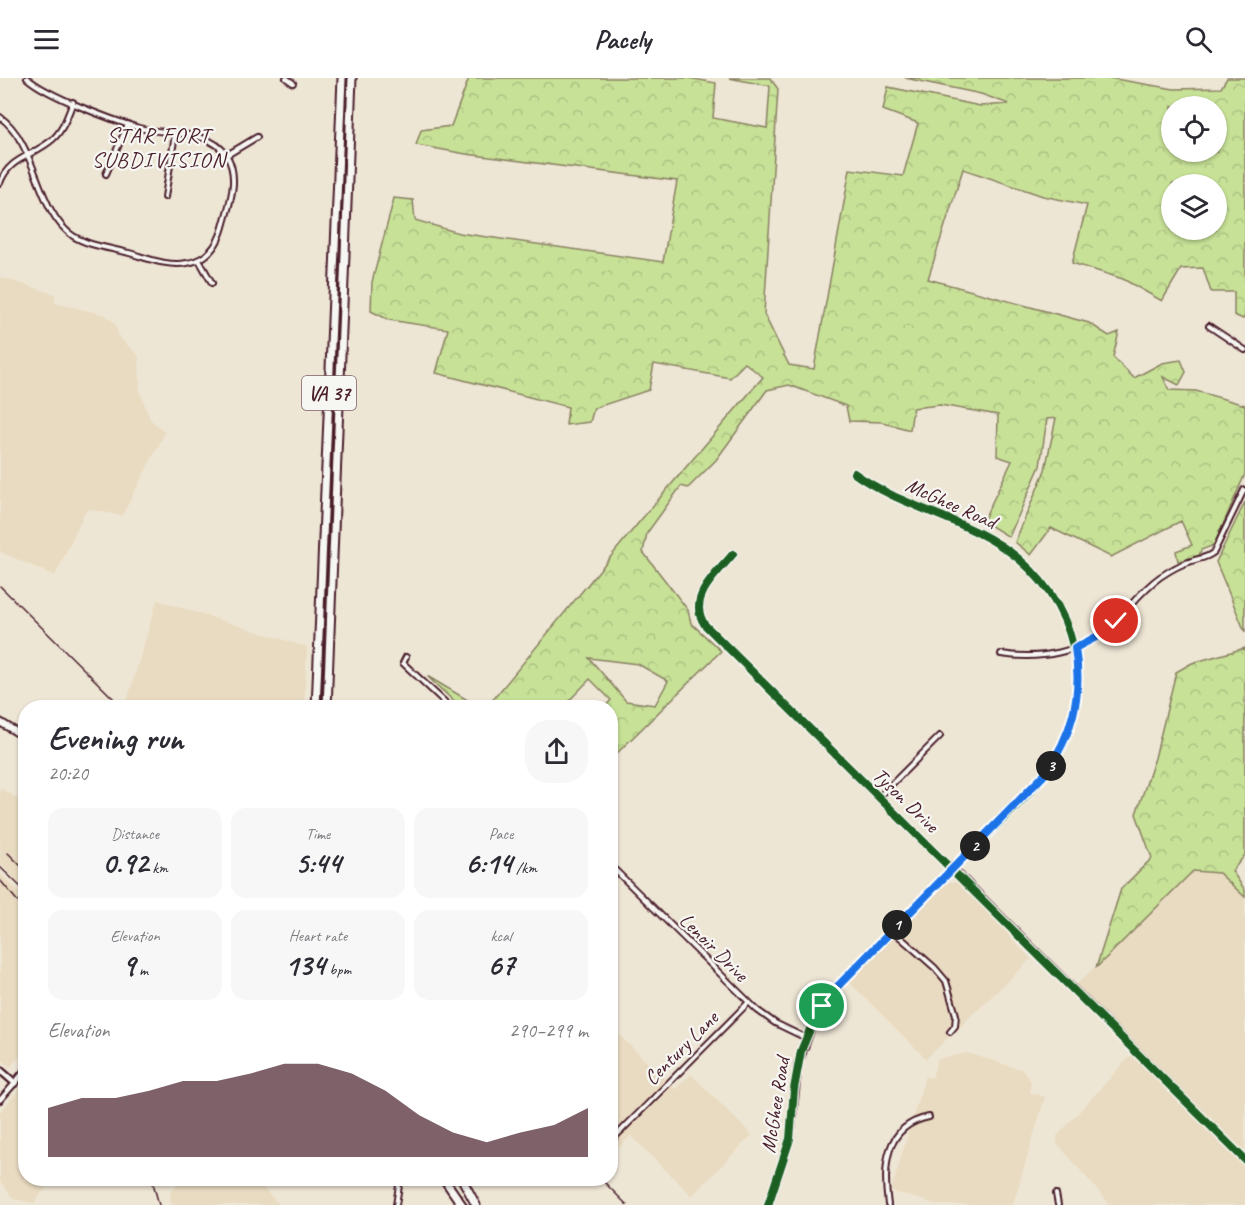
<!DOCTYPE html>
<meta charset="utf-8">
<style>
body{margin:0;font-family:Caveat,sans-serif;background:#f7f7f7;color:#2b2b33;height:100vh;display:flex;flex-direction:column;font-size:22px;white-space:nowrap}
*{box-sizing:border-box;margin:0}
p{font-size:20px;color:#7c7c81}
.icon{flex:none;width:33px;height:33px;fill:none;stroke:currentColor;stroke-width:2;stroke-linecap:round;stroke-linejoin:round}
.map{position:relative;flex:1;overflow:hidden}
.panel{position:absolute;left:18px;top:622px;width:600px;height:486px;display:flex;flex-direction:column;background:#fff;border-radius:24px;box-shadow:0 2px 4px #0004}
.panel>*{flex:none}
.controls{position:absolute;left:1161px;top:18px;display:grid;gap:12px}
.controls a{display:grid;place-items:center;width:66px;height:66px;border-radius:50%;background:#fff;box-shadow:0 2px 4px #0004;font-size:30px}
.pin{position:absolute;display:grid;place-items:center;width:51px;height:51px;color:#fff;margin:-26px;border:3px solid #fff;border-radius:50%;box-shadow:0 2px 6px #0007}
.km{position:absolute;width:30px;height:30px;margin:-15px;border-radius:50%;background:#222;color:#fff;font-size:16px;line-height:30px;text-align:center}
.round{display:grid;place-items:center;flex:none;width:63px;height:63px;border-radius:24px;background:#f7f7f7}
.summary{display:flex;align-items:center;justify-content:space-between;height:102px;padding:0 30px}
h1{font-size:33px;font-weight:800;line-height:45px}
.stats{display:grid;grid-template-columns:repeat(3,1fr);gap:9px;height:102px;padding:6px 30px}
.stats div{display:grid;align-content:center;border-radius:15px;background:#f7f7f7;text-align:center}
.stats b{font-size:30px;font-weight:800}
.stats small{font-size:16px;font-weight:400}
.stats p{font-size:16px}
.chart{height:168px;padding:12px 30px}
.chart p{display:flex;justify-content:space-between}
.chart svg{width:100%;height:108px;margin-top:6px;fill:#4a1f2b;opacity:.7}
header{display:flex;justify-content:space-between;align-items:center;height:78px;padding:0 30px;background:#fff;font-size:27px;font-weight:800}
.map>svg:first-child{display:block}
.built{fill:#e9dbc1}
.forest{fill:url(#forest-crowns);stroke:#888061;stroke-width:1.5;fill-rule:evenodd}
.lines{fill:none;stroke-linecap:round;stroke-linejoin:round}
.street-casing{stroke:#4a1f2b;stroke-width:8}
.secondary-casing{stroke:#4a1f2b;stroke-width:10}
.primary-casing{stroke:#4a1f2b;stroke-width:10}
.highway-casing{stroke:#4a1f2b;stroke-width:11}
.street{stroke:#f6f6f2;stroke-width:4}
.secondary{stroke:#f6f6f2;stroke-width:5}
.primary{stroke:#f6f6f2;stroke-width:6}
.highway{stroke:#f6f6f2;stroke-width:7}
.rail{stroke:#4a1f2b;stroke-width:1.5}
.cycleway-casing{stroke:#f6f6f2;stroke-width:11}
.cycleway{stroke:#1b5e20;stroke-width:8}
.route-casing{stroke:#fff;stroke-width:12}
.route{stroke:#1a73e8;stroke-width:8}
.labels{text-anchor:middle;stroke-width:4.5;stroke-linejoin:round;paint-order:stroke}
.shield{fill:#f6f6f2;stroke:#7e6067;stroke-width:1.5}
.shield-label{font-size:20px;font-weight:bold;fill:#4a1f2b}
.street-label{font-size:21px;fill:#4a1f2b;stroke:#f6f6f2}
.neighbourhood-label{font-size:22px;letter-spacing:1.5px;fill:#4a1f2b;stroke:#f6f6f2}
</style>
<header><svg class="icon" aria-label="menu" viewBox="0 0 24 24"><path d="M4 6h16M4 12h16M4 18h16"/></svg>Pacely<svg class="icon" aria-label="search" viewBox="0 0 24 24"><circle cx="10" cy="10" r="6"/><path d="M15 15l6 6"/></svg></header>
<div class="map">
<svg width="1245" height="1127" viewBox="0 0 1245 1127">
<defs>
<pattern id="forest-crowns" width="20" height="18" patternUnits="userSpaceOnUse" patternTransform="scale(1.5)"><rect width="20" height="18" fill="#c7e197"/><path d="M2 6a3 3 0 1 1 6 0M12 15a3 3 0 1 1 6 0" fill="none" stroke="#acc182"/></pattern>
</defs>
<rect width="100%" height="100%" fill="#eee6d5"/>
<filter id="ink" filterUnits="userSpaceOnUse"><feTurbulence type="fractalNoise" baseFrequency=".0167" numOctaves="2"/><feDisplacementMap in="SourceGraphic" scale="12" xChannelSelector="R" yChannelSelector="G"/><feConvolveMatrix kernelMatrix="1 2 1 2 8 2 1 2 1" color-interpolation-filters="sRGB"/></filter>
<g filter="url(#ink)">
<path class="built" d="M 0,199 L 55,216 L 55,225 L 106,237 L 115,245 L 119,259 L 139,278 L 140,314 L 150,341 L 165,355 L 122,438 L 89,431 L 84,436 L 55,498 L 0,474 Z
M 157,522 L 307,569 L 304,630 L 130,630 L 126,626 Z
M 0,710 L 25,725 L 25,811 L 0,786 Z
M 1193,793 L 1219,795 L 1245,819 L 1245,1074 L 1075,908 Z
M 0,795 L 25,820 L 25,973 L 10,989 L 0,980 Z
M 948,804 L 959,804 L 1031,881 L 926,981 L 847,902 Z
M 610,948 L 675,1011 L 691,996 L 752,1057 L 692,1118 L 631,1058 L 611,1077 Z
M 968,975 L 1023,992 L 1031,1004 L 1030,1014 L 1045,1019 L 1013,1127 L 938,1127 L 891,1113 L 925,998 L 932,1000 L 937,981 Z
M 1132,976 L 1245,1089 L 1245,1127 L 1110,1127 L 1057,1065 L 1057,1058 Z
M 25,1004 L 26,1101 L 53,1101 L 34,1125 L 13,1121 L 0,1103 L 0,1034 Z
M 182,1101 L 254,1101 L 280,1127 L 171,1127 L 170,1115 Z"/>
<path class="forest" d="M 469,0 L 688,0 L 716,5 L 713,40 L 767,50 L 770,8 L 729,0 L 770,0 L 778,11 L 764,236 L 789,287 L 814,291 L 850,91 L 903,98 L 918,45 L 883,32 L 888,9 L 980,28 L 1009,26 L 981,16 L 905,0 L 1109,0 L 1174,11 L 1221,10 L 1227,0 L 1245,0 L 1245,238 L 1243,241 L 1234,237 L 1234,214 L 1211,214 L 1203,190 L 1181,191 L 1162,223 L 1123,201 L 1072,185 L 1087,127 L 1043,118 L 963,91 L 928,201 L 1089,245 L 1109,258 L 1119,254 L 1113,279 L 1134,300 L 1162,285 L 1181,282 L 1186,294 L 1179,307 L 1163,299 L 1169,312 L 1196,313 L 1245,327 L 1245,396 L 1214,467 L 1201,472 L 1199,478 L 1178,483 L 1176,473 L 1192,467 L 1181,443 L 1111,479 L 1051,450 L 1031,477 L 1015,464 L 1045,392 L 1056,340 L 1047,341 L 1040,388 L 1009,459 L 983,443 L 1012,383 L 997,378 L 998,337 L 940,327 L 913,330 L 910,352 L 882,344 L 849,343 L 846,328 L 789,307 L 767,312 L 716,382 L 688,410 L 681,408 L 647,455 L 643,474 L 688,532 L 691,545 L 721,573 L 611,681 L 610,630 L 604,630 L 611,622 L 590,601 L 562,630 L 481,630 L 491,624 L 640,443 L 763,299 L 745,285 L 730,300 L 654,286 L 649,312 L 594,330 L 590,344 L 566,347 L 568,329 L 436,295 L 448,251 L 389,242 L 371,233 L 372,204 L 394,120 L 413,122 L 415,142 L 459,155 L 663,184 L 677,103 L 466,76 L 416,67 L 421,52 L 451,48 ZM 1216,28 L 1216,74 L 1172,74 L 1172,28 ZM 1216,106 L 1216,152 L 1172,152 L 1172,106 ZM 589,580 L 638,586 L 668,603 L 655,627 L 626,623 Z
M 1245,424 L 1245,554 L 1216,484 Z
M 1245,570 L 1245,777 L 1232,793 L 1245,812 L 1245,819 L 1219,795 L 1193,793 L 1096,890 L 1121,811 L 1152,780 L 1136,736 L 1155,680 L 1176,594 L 1192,585 Z
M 427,598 L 481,630 L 461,630 Z"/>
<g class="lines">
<g class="street-casing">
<path id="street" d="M 286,0 L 293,5
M 0,39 C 37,65 36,133 73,158 C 89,168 111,170 129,175 C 147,180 168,189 187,185 C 207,182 218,167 223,149 C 229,126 240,101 227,78 C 211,51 166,57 139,50 C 112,42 47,18 27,0
M 227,77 L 257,59
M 106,96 L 128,46
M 0,105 C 9,79 34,78 53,61 C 63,52 68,37 73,24
M 165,119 L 175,56
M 199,182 L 212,205
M 1209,248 L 1245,272
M 733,476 C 716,497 686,520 705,547 L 878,720 L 953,791 C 985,758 1028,723 1053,685 C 1107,602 1068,508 989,460 C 946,433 895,425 854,395
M 1001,576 C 1039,582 1082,575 1111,548 C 1128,532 1140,513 1160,499 C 1169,493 1178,487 1189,484 C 1198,480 1206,481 1214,474 L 1244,412
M 406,579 L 403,585 L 451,630
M 878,720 L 940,658
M 610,787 L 757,932 L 775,945 L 806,960
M 892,852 L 935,890 L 946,903 L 956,937 L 955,948 L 950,954
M 0,1022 L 15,1005
M 610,1064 L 749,924
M 1056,1116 L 1058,1127
M 396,1127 L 400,1101
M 888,1127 C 883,1089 884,1048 929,1039"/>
</g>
<g class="secondary-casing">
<path id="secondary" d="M 0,992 L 15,1005 L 26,992
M 768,1127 L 790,1061 L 798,986 L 816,937 L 835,911 L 953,791 L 1245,1082"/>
</g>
<g class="primary-casing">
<path id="primary" d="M 0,644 L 26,660"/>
</g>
<g class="highway-casing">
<path id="highway" d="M 316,630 L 342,0
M 327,630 L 352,0
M 444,1101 L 462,1127
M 462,1101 L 476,1127"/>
</g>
<use href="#street" class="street"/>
<use href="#secondary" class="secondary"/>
<use href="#primary" class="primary"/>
<use href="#highway" class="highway"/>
<path class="rail" d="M 0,508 L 123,630
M 8,775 L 26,793
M 0,789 L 26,814
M 0,802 L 24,831
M 152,1101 L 159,1127
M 601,1101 L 627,1127"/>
<g class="cycleway-casing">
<path id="cycleway" d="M 733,476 C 716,497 686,520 705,547 L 1245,1082
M 768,1127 L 790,1061 L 794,1011 L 801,973 L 816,937 L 835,911 C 876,869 918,827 959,784 C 987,756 1020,728 1045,696 C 1098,628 1083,535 1019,481 C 970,440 905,432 854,395"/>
</g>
<use href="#cycleway" class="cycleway"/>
</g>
</g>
<g class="lines" filter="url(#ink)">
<g class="route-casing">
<path id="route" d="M 822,928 L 835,911 L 1044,697 C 1072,658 1083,618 1075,570 L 1098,558 L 1116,543"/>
</g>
<use href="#route" class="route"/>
</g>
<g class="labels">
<rect class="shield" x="302" y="298" width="54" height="34" rx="4.5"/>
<g class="shield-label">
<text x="329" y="322">VA 37</text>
</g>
<g class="street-label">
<text transform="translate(951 425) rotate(24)" y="7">McGhee Road</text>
<text transform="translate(906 722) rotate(44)" y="7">Tyson Drive</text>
<text transform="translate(714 869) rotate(45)" y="7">Lenoir Drive</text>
<text transform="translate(681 970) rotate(-45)" y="7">Century Lane</text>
<text transform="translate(775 1027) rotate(-81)" y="7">McGhee Road</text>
</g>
<g class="neighbourhood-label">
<text x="159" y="64">STAR FORT<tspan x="159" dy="25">SUBDIVISION</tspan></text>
</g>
</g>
</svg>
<div class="controls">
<a><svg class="icon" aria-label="locate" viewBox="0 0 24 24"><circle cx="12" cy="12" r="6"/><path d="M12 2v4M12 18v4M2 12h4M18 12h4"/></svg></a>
<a><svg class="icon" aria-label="layers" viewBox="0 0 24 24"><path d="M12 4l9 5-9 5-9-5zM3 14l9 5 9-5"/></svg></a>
</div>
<div class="pin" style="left:822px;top:928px;background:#1e9e55"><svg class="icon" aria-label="arrive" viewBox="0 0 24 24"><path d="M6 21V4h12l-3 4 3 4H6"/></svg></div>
<div class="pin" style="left:1116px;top:543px;background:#d93025"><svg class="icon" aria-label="check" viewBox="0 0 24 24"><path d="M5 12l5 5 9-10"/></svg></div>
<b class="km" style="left:897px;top:847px">1</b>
<b class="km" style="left:975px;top:768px">2</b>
<b class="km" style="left:1051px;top:688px">3</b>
<section class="panel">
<div class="summary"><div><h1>Evening run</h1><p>20:20</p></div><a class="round"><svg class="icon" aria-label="share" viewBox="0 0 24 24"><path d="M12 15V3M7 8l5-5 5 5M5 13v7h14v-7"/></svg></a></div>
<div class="stats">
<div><p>Distance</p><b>0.92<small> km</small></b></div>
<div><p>Time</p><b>5:44</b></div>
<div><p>Pace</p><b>6:14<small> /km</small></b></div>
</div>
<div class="stats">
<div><p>Elevation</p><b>9<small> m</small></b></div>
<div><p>Heart rate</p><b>134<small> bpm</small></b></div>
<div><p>kcal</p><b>67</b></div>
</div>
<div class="chart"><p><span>Elevation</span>290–299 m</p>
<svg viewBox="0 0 160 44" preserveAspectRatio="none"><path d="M0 44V24L10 20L20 20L30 17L40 13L50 13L60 10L70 6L80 6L90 10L100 17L110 27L120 34L130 38L140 34L150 31L160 24V44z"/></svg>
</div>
</section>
</div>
